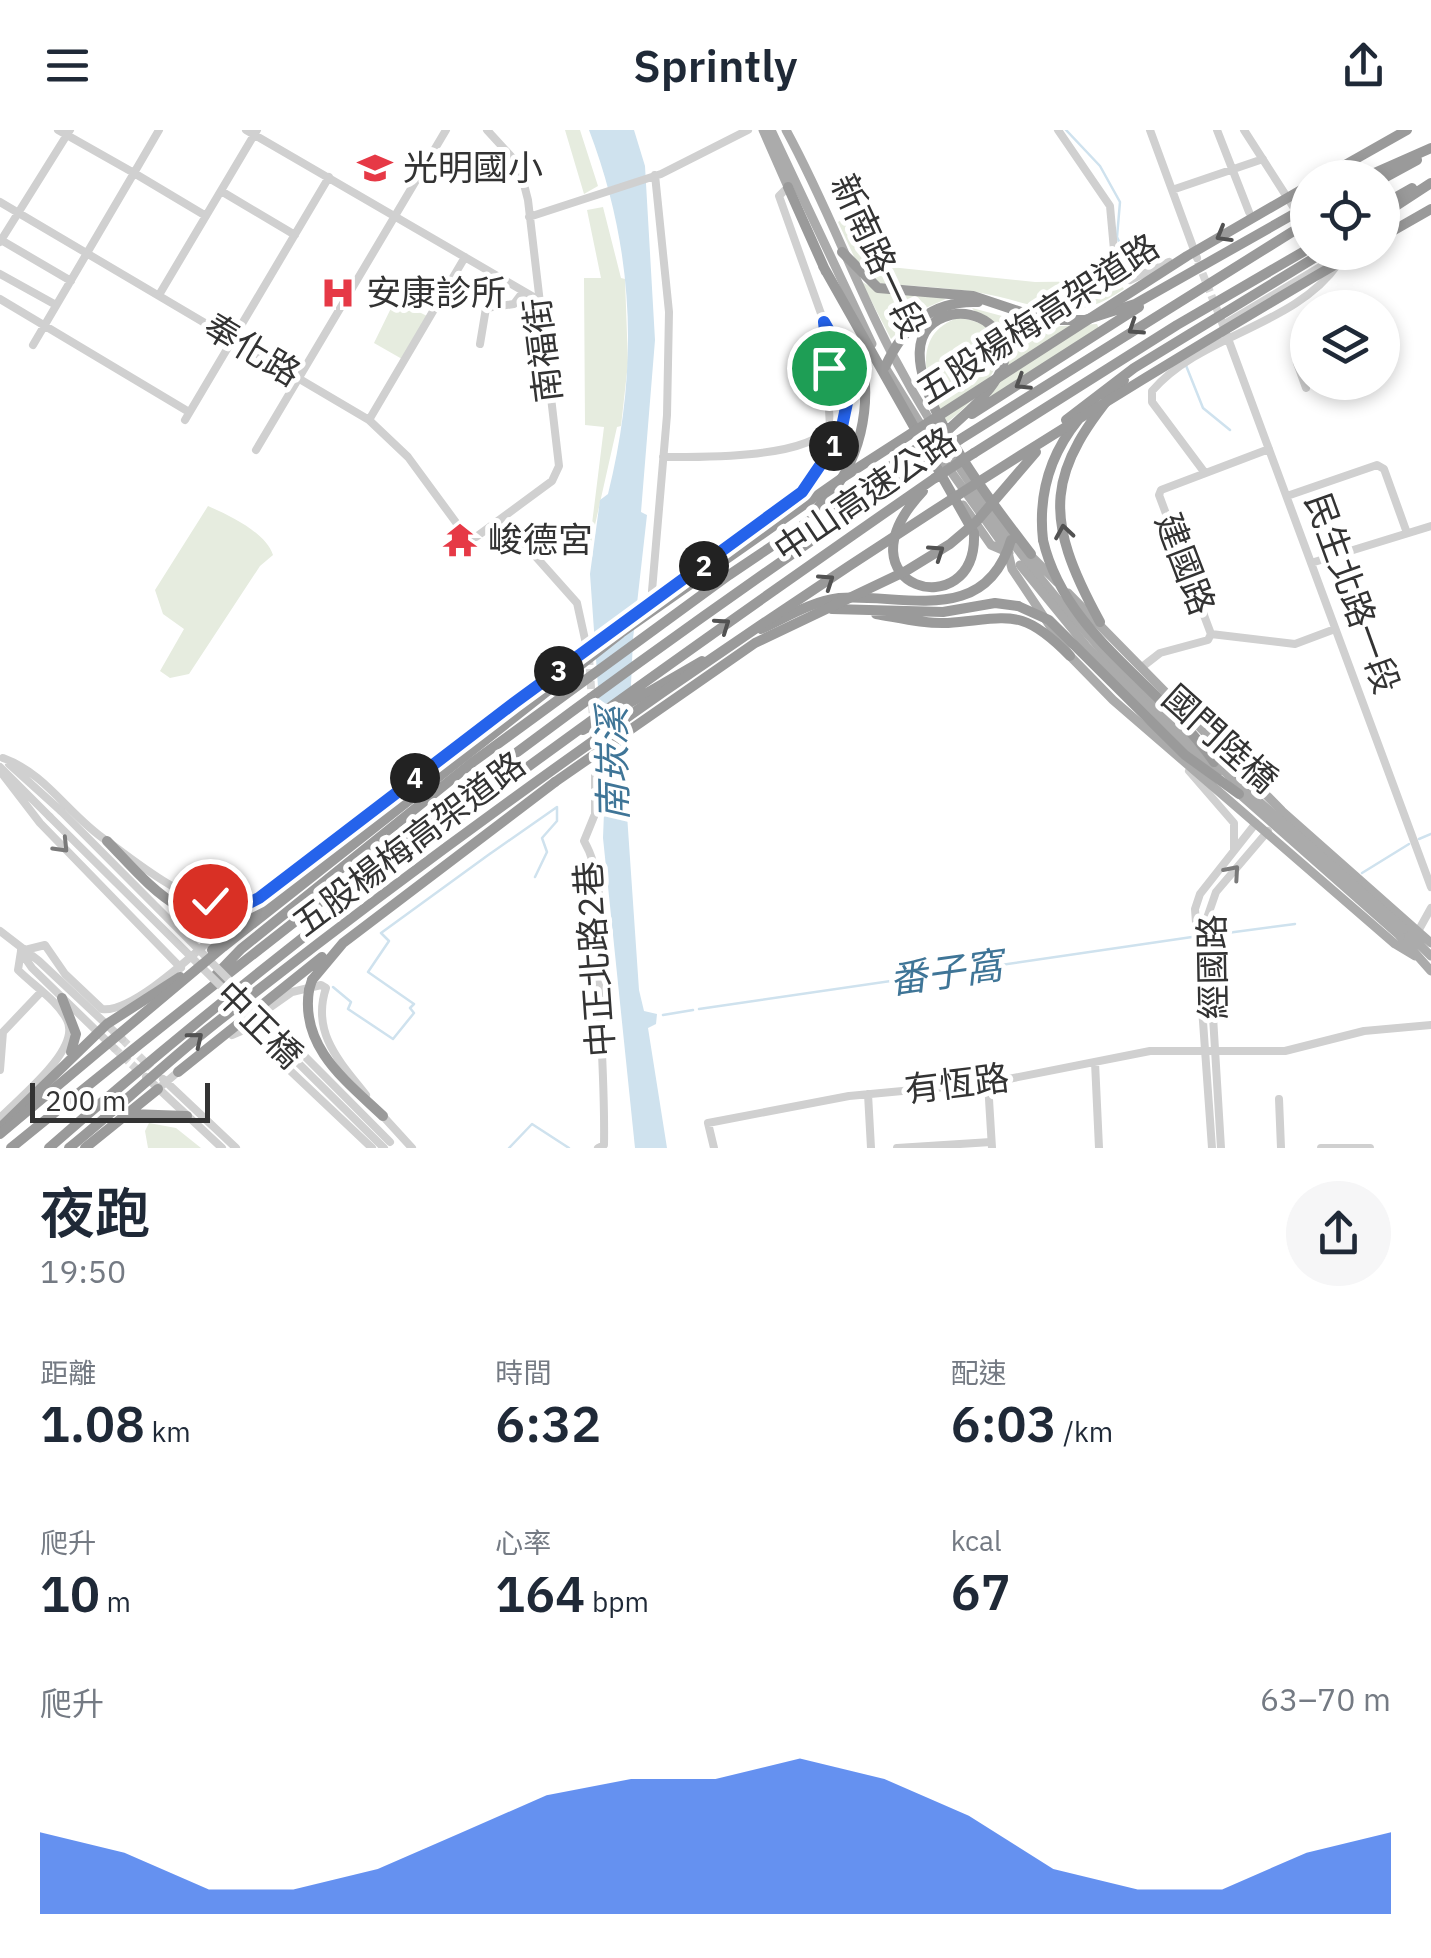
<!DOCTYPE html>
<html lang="zh-TW">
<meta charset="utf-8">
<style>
body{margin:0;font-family:"IBM Plex Sans","Noto Sans TC",sans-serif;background:#f6f6f7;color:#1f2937;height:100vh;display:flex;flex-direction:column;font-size:38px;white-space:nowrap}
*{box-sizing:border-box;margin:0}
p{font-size:32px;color:#747a83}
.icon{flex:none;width:55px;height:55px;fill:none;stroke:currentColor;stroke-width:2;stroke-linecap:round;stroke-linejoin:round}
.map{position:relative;height:1018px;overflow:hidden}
.details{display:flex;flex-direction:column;background:#fff;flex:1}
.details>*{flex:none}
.fabs{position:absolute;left:1290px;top:30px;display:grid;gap:20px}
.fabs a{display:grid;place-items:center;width:110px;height:110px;border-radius:50%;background:#fff;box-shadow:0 5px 15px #0003;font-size:50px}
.scale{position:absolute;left:30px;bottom:25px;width:180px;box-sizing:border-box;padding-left:10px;border:5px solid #333;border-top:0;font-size:28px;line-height:35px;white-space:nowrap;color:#333;-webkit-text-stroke:8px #fff;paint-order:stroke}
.pin{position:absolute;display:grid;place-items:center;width:85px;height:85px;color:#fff;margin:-42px;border:5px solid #fff;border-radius:50%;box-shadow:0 2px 10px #0007}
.km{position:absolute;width:50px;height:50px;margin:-25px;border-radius:50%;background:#222;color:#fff;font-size:28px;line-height:50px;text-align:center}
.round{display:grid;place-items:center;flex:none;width:105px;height:105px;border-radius:52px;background:#f6f6f7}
.summary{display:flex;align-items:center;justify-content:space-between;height:170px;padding:0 40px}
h1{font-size:55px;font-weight:600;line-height:75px}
.stats{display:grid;grid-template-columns:repeat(3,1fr);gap:15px;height:170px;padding:10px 40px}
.stats div{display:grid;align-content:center}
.stats b{font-size:50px;font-weight:600}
.stats small{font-size:28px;font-weight:400}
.stats p{font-size:28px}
.chart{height:280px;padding:20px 40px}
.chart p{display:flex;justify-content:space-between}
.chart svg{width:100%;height:180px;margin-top:10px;fill:#2563eb;opacity:.7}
header{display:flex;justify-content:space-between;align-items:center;height:130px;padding:0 40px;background:#fff;font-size:45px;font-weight:600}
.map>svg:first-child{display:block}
.green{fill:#e6ecdf}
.water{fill:#cfe2ee}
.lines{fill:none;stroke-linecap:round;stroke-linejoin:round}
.stream{stroke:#cfe2ee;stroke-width:2.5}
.minor-tunnel{stroke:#d6d6d6;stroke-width:8;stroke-dasharray:8 4;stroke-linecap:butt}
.minor{stroke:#d0d0d0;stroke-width:8}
.major{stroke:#ababab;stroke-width:9}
.highway{stroke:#9a9a9a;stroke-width:10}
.minor-bridge{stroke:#d0d0d0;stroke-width:8}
.major-bridge{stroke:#ababab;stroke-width:9}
.highway-bridge{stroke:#9a9a9a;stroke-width:10}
.oneway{stroke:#525252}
.oneway2{stroke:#7a7a7a}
.route-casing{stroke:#fff;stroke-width:20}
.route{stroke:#2563eb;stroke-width:12}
.labels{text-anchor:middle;stroke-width:10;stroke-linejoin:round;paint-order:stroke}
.poi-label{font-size:35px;fill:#333;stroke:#fff;text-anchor:start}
.street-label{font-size:35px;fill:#333;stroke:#fff}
.water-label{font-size:38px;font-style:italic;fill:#3f7597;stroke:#fff}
</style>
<header><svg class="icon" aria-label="menu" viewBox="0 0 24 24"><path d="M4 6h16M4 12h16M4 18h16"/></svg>Sprintly<svg class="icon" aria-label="share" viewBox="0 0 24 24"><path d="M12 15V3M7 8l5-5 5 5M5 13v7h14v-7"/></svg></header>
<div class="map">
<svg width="1431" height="1018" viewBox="0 0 1431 1018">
<rect width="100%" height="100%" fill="#fff"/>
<path class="green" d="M 565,0 L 580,0 L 598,56 L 584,64 Z
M 603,77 L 621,148 L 625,149 L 628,233 L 621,296 L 617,297 L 588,426 L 604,297 L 585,295 L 584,148 L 601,148 L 587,80 Z
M 853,83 L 890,137 L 1035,152 L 1118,151 L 1124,159 C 1069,198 1035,172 976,162 C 943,157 908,156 875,153 L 857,133 L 838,92 Z
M 861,151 C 888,170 918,162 946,169 L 919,181 L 891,209 Z
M 395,170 L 427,186 L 402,229 L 374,213 Z
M 972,178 L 1044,197 L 1097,194 L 1099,199 L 987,271 L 1008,236 L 1008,221 Z
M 958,188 C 1042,199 980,268 945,294 C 926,258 909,204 958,188 Z
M 208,376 C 231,386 266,403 273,425 L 260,436 L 189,544 L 170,548 L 160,541 L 184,499 L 163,484 L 155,460 Z
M 149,993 L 176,998 L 201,1018 L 148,1018 L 145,1001 Z"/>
<path class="water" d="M 589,0 L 634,0 L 645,36 L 655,210 L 641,382 L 647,385 L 633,509 L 626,670 L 639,860 L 644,881 L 657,884 L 656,894 L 648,898 L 667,1018 L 635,1018 L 603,708 L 605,656 L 590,444 L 600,370 L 608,364 C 639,239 635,121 589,0 Z"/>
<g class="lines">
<path class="stream" d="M 1066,0 L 1100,36 L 1120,72 L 1117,107 L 1134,145
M 1185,233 L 1203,278 L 1230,300
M 1419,709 L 1431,704
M 484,728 L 557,677 L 557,691 L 542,708 L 547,722 L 535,747
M 1362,743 L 1409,714
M 1212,805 L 1295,794
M 333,857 L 351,872 L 348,879 L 393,909 L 414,883 L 410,878 L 414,874 L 368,842 L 389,811 L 381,803 L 491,723
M 699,879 L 1192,807
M 663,885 L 693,880
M 509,1018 L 532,994 L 569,1018"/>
<path class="minor-tunnel" d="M 1198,132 L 1220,187
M 589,527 L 596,633
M 122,909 L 151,938
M 114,918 L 140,942"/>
<path class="minor" d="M 58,0 L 134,43 L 159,0
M 246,0 L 537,169
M 1058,0 L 1110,76 L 1114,120 L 1130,150 L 1169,132
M 1150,0 L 1197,128
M 1217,0 L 1249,82
M 1244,0 L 1294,78
M 1172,60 L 1263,29
M 221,61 L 295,105
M 0,72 L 369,290 L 408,327 L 463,402 L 476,407 L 552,351 L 559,336 L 528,70 L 519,35 L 487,0
M 529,87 L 661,44 L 748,0
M 1,110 L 71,151
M 0,112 L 70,0
M 0,144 L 56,175
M 159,165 L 257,0
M 0,169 L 189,282
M 1220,187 L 1431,757
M 1223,195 L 1345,122
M 480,214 L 486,178 L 514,174 L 523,162
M 33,215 L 134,43 L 206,86
M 1297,233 L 1306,258
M 185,290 L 329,47
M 369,290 L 465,127
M 256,320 L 446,0
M 663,327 C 701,327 806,329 830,297 L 824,192 L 779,66 L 788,57
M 1205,343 L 1152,272 L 1152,261 C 1201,204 1295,196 1338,134
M 1287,366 L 1377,335 L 1384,339 L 1407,403
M 503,390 L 577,473 L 588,523
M 1311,433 L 1431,396
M 652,461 L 667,285 L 669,182 L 655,45
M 640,482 C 711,423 823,381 845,283 C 849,267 851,245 846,230 C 842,218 832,207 826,196
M 1211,504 L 1159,365 L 1161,360 L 1269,319
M 1142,537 L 1160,523 L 1208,510 L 1211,504 L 1295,514 L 1335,499
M 3,628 C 47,644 69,686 107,711 C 128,726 149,743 172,756 C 193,768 219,766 237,779 L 259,767 L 514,573 L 556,547
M 9,634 L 61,681
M 0,637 L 50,687
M 595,640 L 595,684 L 584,711 C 608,752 597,812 599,858 C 601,910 605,962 604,1015 L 598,1018
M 0,641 L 40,693 L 181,838
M 1189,641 L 1234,693 L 1234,720
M 0,801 L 39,831 L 122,909
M 1416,805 L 1431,778
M 21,821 L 45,815 L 65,844 L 102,879 C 134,884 204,814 230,793
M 23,825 L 32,838 L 114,918
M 246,899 L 372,1018
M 232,905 L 246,899 L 248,893 L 292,862 L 321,855 L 326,858 C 311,903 340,932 366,965
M 1095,932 L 1099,1018
M 0,940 L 3,902 L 41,862
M 146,947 L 222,1018
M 163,949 L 236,1018
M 988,953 L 992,1018
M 158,959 L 179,941
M 868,964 L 871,1018
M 1279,969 L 1281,1018
M 381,984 L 412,1018
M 0,988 C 19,968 82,919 67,890 C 58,871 33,855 18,840 L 21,821
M 714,1018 L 708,993 L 849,966 L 988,953 L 1150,921 L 1285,921 L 1364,901 L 1431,895
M 897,1018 L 991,1012
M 1212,1018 L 1195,779 L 1200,764 L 1256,693
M 1221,1018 L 1207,788 L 1216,762 L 1268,701
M 1321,1018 L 1370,1018"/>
<path class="major" d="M 763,0 L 788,57
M 771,0 L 872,214
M 786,0 C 825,71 853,148 890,220 C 969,370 1077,505 1201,620
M 885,237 L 942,329 L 1009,423
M 963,375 L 991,415 L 1005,421
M 1026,421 L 1057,452
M 1008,422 L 1012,439 L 1070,526 L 1113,570 L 1395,814 L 1415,826
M 1068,463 L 1282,681 L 1431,813
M 1404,799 L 1431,826
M 1400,806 L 1431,841"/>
<path class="highway" d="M 1322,48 L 1407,0
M 1363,48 L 1431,18
M 1382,49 L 1417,30
M 788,57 L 826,142
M 1382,75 L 1412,58
M 1382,85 L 1431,53
M 1382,107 L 1431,79
M 842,122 L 878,158 L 973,166 L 1045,190 L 1085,190 L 1135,174 L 1308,76
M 823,136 L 974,403 C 978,498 832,458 923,361
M 885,237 C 903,197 932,170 978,172
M 972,284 L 1139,177
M 1066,290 L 1134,238 L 1324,122
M 950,298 C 977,274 1033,228 988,193 C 978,185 963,182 951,185 C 856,208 1005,389 1031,424
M 959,310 L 1308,92
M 974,323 L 1177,195 L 1308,119
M 815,380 C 862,338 875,272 858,212
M 1043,410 C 1038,365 1049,326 1078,290
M 832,479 L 943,482 L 995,473 L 1018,476
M 876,484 C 900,488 924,494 948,493 C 1011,488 1022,477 1070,526
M 1100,492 C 1042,386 1045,342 1124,250
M 761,499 C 785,488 812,471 839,468 C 902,463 985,498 1011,410
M 583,600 L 702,531
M 107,711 C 148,753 188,808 254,781
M 212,820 L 367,697
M 215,846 L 241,819 L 473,632 L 729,445 L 915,320
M 312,850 L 343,813 L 555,652
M 309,860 C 300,917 346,951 383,986
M 62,868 L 76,904 L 71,922
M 178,942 L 322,827
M 129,984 L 187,986
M 0,998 L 107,894 L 180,847
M 11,1018 C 307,777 606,547 924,334
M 49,1018 C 328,773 631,559 935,348
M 85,1018 L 158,959"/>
<path class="minor-bridge" d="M 550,548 L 640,482
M 61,681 L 390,1012
M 50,687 L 384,1018"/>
<path class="major-bridge" d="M 1020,435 L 1087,517 L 1217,644
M 1214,632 L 1404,799
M 1236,661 L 1400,806"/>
<path class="highway-bridge" d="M 915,320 L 950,298
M 924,334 L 959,310
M 935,348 L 974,323
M 1043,410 C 1065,506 1162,555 1214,632
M 1018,476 L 1049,490 L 1185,625 L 1239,664
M 555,652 L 755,513 L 906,441 L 950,414 L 976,392 L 1036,322
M 309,860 L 312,850
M 0,1004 L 223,817 L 621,503 L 842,348 L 1187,126 L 1308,56
M 69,1018 C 116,980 160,938 207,900 C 570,613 956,354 1357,122"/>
</g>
<defs><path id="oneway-chevron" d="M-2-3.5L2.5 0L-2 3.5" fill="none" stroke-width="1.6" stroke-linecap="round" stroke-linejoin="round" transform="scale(2.5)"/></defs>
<g class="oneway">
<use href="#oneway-chevron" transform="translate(1223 105) rotate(150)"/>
<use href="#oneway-chevron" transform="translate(1135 198) rotate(147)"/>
<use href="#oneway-chevron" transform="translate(1022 253) rotate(148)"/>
<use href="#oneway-chevron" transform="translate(1064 402) rotate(-99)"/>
<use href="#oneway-chevron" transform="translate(937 422) rotate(-34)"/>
<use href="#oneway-chevron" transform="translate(827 451) rotate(-34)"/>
<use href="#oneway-chevron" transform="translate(723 495) rotate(-35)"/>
<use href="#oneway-chevron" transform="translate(196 909) rotate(-39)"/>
</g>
<g class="oneway2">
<use href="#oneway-chevron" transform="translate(62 716) rotate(46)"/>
<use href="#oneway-chevron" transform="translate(1233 742) rotate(-49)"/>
</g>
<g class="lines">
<g class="route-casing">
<path id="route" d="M 210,771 L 227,772 L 237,779 L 259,768 L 514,573 L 802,362 L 840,306 L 848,268 L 846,231 L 824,192 L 829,238"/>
</g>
<use href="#route" class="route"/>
</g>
<defs>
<g id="school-bare" transform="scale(2.7)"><path d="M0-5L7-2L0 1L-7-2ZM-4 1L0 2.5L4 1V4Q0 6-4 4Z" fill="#e63946" stroke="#fff" stroke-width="2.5" paint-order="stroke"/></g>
<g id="hospital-bare" transform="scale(2.7)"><path d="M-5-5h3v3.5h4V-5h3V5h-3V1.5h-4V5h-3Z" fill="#e63946" stroke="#fff" stroke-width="2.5" paint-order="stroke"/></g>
<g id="temple-bare" transform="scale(2.7)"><path d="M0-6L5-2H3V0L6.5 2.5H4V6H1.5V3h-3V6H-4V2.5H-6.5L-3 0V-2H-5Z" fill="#e63946" stroke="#fff" stroke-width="2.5" paint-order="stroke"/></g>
</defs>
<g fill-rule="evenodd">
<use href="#school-bare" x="375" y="38"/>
<use href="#hospital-bare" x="338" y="163"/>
<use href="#temple-bare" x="460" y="410"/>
</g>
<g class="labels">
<g class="poi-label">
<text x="403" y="50">光明國小</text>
<text x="366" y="175">安康診所</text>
<text x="488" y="422">峻德宮</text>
</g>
<g class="street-label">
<text transform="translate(878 126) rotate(65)" y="12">新南路一段</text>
<text transform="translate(1038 189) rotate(-33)" y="12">五股楊梅高架道路</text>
<text transform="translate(252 220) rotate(31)" y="12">奉化路</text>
<text transform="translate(543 220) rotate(-97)" y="12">南福街</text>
<text transform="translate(865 365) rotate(-34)" y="12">中山高速公路</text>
<text transform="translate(1185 434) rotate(69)" y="12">建國路</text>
<text transform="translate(1352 463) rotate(70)" y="12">民生北路一段</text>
<text transform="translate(1220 609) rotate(42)" y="12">國門陸橋</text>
<text transform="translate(409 714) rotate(-37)" y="12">五股楊梅高架道路</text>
<text transform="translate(595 829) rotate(-94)" y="12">中正北路2巷</text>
<text transform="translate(1213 837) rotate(-91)" y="12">經國路</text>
<text transform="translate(259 895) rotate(45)" y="12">中正橋</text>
<text transform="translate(957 954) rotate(-7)" y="12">有恆路</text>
</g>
<g class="water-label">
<text transform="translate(613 634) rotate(-91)" y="13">南崁溪</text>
<text transform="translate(946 843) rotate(-8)" y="13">番子窩</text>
</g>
</g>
</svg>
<div class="fabs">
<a><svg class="icon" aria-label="locate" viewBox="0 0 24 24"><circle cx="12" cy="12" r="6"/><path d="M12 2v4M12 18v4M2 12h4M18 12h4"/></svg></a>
<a><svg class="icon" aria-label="layers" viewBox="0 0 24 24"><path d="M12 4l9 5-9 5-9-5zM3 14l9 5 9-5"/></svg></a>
</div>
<div class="scale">200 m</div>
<div class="pin" style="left:829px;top:238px;background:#1e9e55"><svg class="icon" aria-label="arrive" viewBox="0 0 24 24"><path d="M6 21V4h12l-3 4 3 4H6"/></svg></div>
<div class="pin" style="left:210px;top:771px;background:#d93025"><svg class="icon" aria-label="check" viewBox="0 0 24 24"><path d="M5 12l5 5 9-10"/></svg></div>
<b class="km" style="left:834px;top:316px">1</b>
<b class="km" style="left:704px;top:436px">2</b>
<b class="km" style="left:559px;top:541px">3</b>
<b class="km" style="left:415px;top:648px">4</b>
</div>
<section class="details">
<div class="summary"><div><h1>夜跑</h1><p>19:50</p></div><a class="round"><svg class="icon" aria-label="share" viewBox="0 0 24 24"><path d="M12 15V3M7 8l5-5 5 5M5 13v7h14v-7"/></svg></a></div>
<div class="stats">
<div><p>距離</p><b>1.08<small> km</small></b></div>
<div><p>時間</p><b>6:32</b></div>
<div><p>配速</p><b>6:03<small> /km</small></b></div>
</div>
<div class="stats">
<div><p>爬升</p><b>10<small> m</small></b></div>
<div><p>心率</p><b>164<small> bpm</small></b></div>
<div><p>kcal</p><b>67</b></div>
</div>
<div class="chart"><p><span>爬升</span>63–70 m</p>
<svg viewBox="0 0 160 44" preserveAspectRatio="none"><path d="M0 44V24L10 29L20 38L30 38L40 33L50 24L60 15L70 11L80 11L90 6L100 11L110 20L120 33L130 38L140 38L150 29L160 24V44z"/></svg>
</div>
</section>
